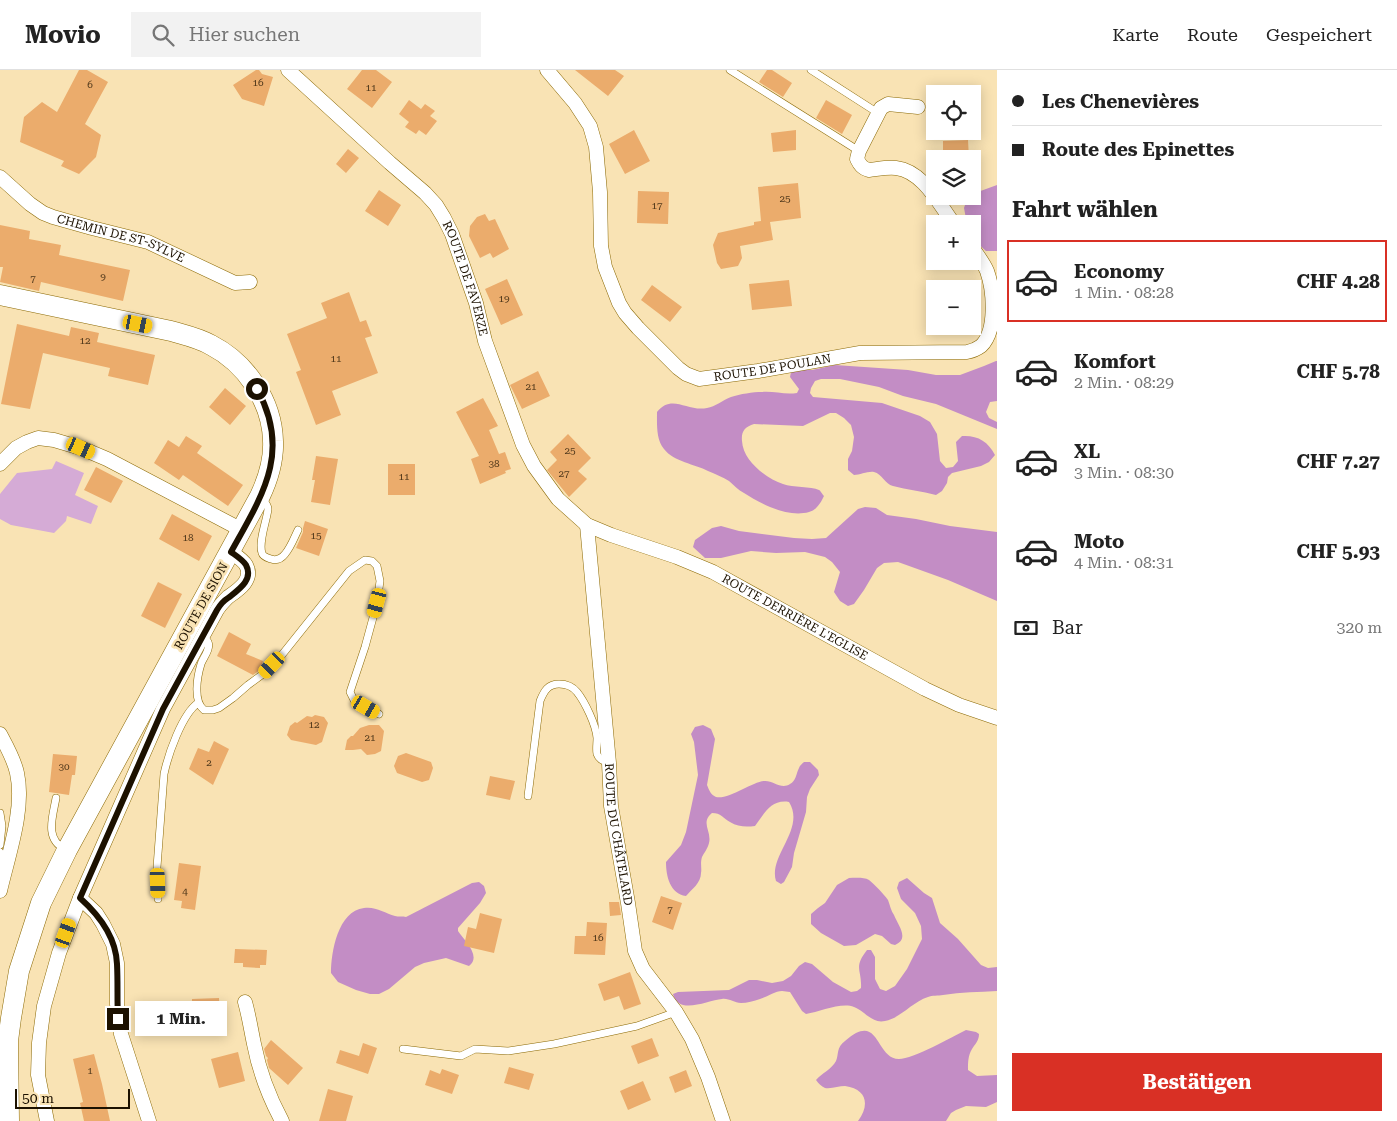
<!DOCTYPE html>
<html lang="de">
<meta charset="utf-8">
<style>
:root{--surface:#fff;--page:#f2f2f2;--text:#222;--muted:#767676;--line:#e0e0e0;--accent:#d93025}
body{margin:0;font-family:"Roboto Serif",serif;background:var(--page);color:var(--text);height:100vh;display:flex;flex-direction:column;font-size:19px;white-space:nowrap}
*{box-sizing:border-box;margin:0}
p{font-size:16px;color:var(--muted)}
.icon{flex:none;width:28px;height:28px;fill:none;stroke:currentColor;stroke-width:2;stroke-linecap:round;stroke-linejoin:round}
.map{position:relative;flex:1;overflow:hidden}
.panel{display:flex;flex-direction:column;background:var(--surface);width:400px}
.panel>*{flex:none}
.top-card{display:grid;align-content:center;height:110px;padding:0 15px;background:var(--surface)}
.tools{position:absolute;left:926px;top:15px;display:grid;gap:10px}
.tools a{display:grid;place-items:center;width:55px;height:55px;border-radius:0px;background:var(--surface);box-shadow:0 2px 12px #0003;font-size:25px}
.scale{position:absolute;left:15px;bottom:12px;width:115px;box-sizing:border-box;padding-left:5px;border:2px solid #1c1100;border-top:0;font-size:14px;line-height:18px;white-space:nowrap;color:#1c1100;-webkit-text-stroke:4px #f9e3b4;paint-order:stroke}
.end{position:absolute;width:22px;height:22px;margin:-11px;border:6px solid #1c1100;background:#fff;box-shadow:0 0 0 2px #fff}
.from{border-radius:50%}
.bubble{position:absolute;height:35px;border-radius:0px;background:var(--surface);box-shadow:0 2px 12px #0003;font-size:16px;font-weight:700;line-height:35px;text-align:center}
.car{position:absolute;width:15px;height:30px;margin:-15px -8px;border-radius:6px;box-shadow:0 0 4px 1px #0007;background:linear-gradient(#f5c518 24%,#345 0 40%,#f5c518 0 76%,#345 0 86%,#f5c518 0)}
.top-card b{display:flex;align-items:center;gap:18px;height:48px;font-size:19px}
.top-card b+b{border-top:1px solid var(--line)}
.top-card i{width:12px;height:12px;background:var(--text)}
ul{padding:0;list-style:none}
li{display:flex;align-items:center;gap:15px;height:82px;margin:0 10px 8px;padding:0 5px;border:2px solid transparent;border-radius:0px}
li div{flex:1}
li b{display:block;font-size:19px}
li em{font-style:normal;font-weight:700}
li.selected{border-color:var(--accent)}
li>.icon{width:45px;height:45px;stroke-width:1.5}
h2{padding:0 15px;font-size:22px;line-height:60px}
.pay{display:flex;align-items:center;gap:12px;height:55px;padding:0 15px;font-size:19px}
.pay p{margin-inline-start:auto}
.cta{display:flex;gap:10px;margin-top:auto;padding:10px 15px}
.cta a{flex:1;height:58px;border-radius:0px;background:var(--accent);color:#fff;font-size:20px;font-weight:700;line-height:58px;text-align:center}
header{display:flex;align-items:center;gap:30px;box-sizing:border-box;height:70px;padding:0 25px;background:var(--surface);border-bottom:1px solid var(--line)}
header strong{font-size:24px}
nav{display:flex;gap:28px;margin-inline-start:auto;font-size:18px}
.search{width:350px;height:45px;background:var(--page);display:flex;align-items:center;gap:12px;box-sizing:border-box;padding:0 18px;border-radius:0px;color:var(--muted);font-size:19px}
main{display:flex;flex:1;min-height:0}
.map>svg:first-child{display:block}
.green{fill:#d5abd6}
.forest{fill:#c38dc5}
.building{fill:#ebac6c}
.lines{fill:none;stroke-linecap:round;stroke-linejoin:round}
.lane-casing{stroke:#8b6904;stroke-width:8}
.street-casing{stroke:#8b6904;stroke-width:15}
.secondary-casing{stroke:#8b6904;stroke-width:21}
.lane{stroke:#fff;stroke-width:7}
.street{stroke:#fff;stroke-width:14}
.secondary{stroke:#fff;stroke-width:20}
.route{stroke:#1c1100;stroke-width:6}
.labels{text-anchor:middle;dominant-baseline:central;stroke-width:5;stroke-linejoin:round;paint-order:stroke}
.number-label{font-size:10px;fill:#50381b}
.street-label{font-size:12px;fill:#1c1100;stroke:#f9e3b4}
</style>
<header>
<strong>Movio</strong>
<div class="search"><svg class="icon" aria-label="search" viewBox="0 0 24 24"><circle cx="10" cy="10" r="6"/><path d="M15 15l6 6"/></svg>Hier suchen</div>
<nav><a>Karte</a><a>Route</a><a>Gespeichert</a></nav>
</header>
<main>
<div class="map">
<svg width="997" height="1051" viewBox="0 0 997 1051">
<rect width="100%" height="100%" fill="#f9e3b4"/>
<!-- green -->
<path class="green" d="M56,391L84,403L75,425L98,436L91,454L67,446L66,451L54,463L11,455L0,449V424L17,403L52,399Z"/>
<!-- forest -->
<path class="forest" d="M997,115V181H986C976,172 972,168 972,154H967L964,138L967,129L972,126L975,123Z
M996,291H997V331L990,332L986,342L989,348L997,352V359L936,334L903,326L879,317L840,309H821L815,311L811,318L810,323L813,327L882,333L920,346L930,352L937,364L940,391L946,398L953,397L958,391L956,372L962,366C977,365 988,371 995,385L989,392L981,396L952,403L948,407L947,413L942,421L936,425C922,421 907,420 893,416C885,414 882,404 874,402C868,401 860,405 854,405L848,400V389L852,381L854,367L851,355L844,348L836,343H830L803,356L754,354C745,357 741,361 742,371C743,391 766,408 783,414C793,418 811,416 819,420C820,420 823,425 824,426C821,432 817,440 809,442C788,448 761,434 744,423C738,420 734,415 729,411C723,407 715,404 708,401C695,394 674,392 664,379C656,370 657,354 657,342C672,323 687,342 707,338C715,337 723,330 731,327C740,324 753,322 762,322C774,321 785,325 797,323L799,319L790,307L791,302L796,300H812L835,295L908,300L936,305H960L984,296Z
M865,437L876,438L887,445L916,449L950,456L997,462V531L948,510L898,492L884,493L877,498L864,520L854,534L848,536L840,531L834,522L840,502L832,492L825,487L805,482L776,483L751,481L721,488H705L693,477L695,470L712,458L721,456L739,461L794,468L812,469L826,468L858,439Z
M703,655L711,659L715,669L707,715C709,720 711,725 716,727C728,730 752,712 764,711C773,710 781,720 790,714C796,711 796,704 799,698C800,695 802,694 804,692H810L818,700L819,705L810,719L807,727L806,742L794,783L792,797L784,812L781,814L776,811C768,786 806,759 789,732C771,729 764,744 755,756C746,757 738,757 730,752C723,748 721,743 712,743C700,753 712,761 709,773C708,778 704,783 702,787C700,794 702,798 701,803C701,813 692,819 686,826C670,824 666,806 666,792L681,775L686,762L698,705L694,672L691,664L695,657Z
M849,808C855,808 864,807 869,810C875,815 883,823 888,830C890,835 891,841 894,845C898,855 910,869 895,875L891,874L882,866L875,864L856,875L844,876L821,863L811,854V844L818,838L825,833L837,815Z
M907,808L924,823L932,828L940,853L958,869L981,895L988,898L997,897V921C979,922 961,922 943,925C938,926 932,925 928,927C912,932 901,948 885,951C872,954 865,941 854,937C841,932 820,942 806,944L802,941L790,922C787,922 785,921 782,921C775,921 767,927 760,929C754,931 747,933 741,933C734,933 729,928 722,929C708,930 678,946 673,924L678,922L729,920L749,910H757L772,913L783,911L791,906L799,896L805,892L812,894L833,912L851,922L857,921L861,918C862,899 853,898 867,880H871L875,887V909L880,919L886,921L895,916L907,899L922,869L921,856L915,843L901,829L897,818L899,812Z
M479,812L484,816L486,823L480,833L458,858V861C464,870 482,886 469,896L446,888L424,893L415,897L389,919L379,924H370L356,920L338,912L331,903C331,882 338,841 364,838C375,836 385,843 395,846C398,847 403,846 406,847L472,813Z
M966,960L976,962L979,964C979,971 975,974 972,979C968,986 968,992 968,1000L977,1006L997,1005V1032L986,1037L966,1036L956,1040L951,1043L946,1051H858C870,1035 867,1019 845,1016C839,1016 832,1019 825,1018C821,1016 819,1014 816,1010C822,1003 832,999 836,991C839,984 836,978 845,971C880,940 875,989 899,989C913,989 952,967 966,960Z"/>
<!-- building -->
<path class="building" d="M79,0H87L108,12L85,54L101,65L96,87L79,104L61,96L64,91L20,72L24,47L42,32L57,42Z
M256,0H259L262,4L273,7L264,36L242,29L233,15Z
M362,0H376L392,12L372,38L347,19Z
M575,0H615L624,6L608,26Z
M767,0H772L792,13L783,27L759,12Z
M409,30L421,39L425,34L435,41L430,46L437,51L426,65L419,60L416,64L405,57L409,52L399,44Z
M826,30L852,45L842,64L816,48Z
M634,60L650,91L625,104L609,74Z
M796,60V80L773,82L771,63Z
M968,70L969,89H943V71Z
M348,79L359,88L346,103L336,94Z
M798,113L801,148L770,152L773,170L740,176L742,188L738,196L721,199L717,193L713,175L718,163L754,155V152L761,151L758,117Z
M379,120L401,135L388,156L365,141Z
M638,121L669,122L668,154L637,153Z
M485,144L489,151L495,149L509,179L493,188L490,183L480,188L469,166L470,156L477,147Z
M0,155L30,161L29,169L61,175L59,185L130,200L123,231L41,212L39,221L0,212L3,197H0Z
M507,209L523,245L501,255L485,219Z
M789,210L792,236L752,240L749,214Z
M652,215L682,237L670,252L641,230Z
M349,222L360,252L366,250L372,266L365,268L378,303L332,321L341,345L316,355L296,302L301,300L287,264L327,248L321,233Z
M17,254L69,266L71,257L99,263L97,272L155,285L148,315L108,306L110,298L43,283L30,339L1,334Z
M538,301L550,326L522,339L510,315Z
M225,318L246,336L230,355L209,337Z
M483,328L498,356L489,360L499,384L505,382L511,399L505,401L506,403L480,414L471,389L479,386L456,342Z
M568,364L591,388L578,401L587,409L569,427L547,400L557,390L550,382Z
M186,366L202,376L197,383L243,415L228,436L183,405L179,410L154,393L168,370L179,377Z
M316,386L338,389L330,435L311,432L315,410H312Z
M388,394H415V425H388Z
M96,397L123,411L111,433L84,420Z
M172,444L212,466L199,491L159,469Z
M305,451L328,459L319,486L296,478L303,462V458Z
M158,512L182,524L165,558L141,546Z
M229,562L251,574L246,584L263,591L260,600L253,605L217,586Z
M315,645L324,647L328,653L322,672L316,675L291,670L287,665L290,656L295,652L297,653L307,646L312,647Z
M369,655H379L384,661L381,681L375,684L367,685L361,679L353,680H345L347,670L351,666H353L360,658Z
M214,671L229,679L213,715L189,699L198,678L209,682Z
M406,683L431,692L433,698L429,710L422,712L397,703L394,696L398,686Z
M53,684L77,686L75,705H72L69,725L49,722Z
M490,706L515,711L510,730L486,725Z
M179,793L201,796L195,840L181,838L182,831L174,830Z
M661,826L682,833L673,860L652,852Z
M609,832H619L621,845L610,846Z
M480,843L502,849L494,883L464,876L468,857L476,859Z
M587,852L607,853L605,885L574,884L575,866H586Z
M235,879L267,880L266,895H260V898L243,897V893H234Z
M630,902L641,934L624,940L619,926L604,931L598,914Z
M219,928L220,951L192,952V929Z
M652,968L659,986L638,994L631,976Z
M271,970L303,998L288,1015L269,998L267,990L268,988L266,986L264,979Z
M363,973L377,978L368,1004L336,993L340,980L359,986Z
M238,982L245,1011L219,1018L211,989Z
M94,984L102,1014L110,1051H84L80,1033L83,1032L73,989Z
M509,997L534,1004L529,1020L504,1013Z
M442,999L459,1005L452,1024L425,1015L430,1000L440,1004Z
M686,1000L692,1016L675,1023L669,1007Z
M643,1011L651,1030L628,1040L620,1021Z
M328,1019L353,1026L346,1051H319Z"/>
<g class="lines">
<defs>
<path id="lane" d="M730,0L859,81
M811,0L878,43
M262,429C265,432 268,435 268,439C267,450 258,472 262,483C263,487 268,488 271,489C277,491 281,489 285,484C291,477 294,468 298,460
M203,566C204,567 207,570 208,572C211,579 203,588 201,594C197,607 193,631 204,640H213L219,638L233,628L248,615L263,604L281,586L349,501L365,490L372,491L377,496L380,511L377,533L365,577L350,622L354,630L379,644
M528,726L540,631C544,621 548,614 559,614C566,614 573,617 577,622C585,632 596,655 597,668C597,674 596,679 597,684C599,690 604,691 609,693
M56,728C53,746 44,769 65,779
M0,743L2,756L0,775
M0,782L2,789L7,791
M158,829L157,797L164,704C168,685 182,644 198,633
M403,979L461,986L475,979L508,981L554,974L637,956L676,942"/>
<g id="street">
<path id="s1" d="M288,0L390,93L425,123L436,135L444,148L452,164L476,233L485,271L523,375L534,396L558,429L587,455L611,465L677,487L713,502L925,619L959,635L997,648"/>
<path id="s2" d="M547,0L575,33L590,56L596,77L600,122L601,176L605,197L619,233L625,243L638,258L678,298L686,304L699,309L758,301L860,283L967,282C972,281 977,279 981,276C997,261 994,221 987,201C983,192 977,185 972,177"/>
<path d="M918,37L888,34L881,38L859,81L857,89C860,95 862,98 869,100C878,99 887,97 896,98C923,101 939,134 954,154"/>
<path id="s3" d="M0,107L30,134L43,143L53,147L92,158L148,172L235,213L250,212"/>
<path d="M0,394L16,378L27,372L38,368L54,370L81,378L107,389L242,460"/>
<path id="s4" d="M587,455L609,693L611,736L628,833L635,881L643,899L676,942L692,969L708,1007L723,1051"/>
<path d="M0,664C7,677 14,689 17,703C25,739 8,786 0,821"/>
<path d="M80,828L96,843L103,854L113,874L117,893V934L121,964L149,1051"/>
<path d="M245,932C249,946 251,960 254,974C259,1000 269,1027 282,1051"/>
<path d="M47,1051L38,1005L39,973L44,936L59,883L80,828L163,639L217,540C220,535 224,531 228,527C238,520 254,510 246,495C243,490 235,485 231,482"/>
</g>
<path id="secondary" d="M0,225L171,261C185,265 199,268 211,275C246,293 272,331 273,371C274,391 268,409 260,426L67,780L41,833L19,901L11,948L8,971L9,1051"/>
</defs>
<!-- lane casing -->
<use href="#lane" class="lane-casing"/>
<!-- street casing -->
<use href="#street" class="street-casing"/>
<!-- secondary casing -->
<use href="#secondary" class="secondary-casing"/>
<!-- lane -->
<use href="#lane" class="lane"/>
<!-- street -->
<use href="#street" class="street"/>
<!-- secondary -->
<use href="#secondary" class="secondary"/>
</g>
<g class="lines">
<!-- route -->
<path class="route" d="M118,949C117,931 118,913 117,894C116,868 99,845 80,828L163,639L217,540C220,535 223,531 228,528C238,520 254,510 246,495C243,490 235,485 231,482C262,426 292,382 257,319"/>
</g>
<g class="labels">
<!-- number labels -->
<g class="number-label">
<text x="258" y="12">16</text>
<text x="90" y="14">6</text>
<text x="371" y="17">11</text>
<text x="785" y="128">25</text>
<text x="657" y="135">17</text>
<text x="103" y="206">9</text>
<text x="33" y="208">7</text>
<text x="504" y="228">19</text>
<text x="85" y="270">12</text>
<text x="336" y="288">11</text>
<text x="531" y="316">21</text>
<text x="570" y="380">25</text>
<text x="494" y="393">38</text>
<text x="564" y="403">27</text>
<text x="404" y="406">11</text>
<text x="316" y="465">15</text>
<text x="188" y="467">18</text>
<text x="314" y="654">12</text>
<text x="370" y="667">21</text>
<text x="209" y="692">2</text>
<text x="64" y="696">30</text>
<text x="185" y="821">4</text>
<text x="670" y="839">7</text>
<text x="598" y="867">16</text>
<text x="90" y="1000">1</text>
</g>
<!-- street labels -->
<g class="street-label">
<text stroke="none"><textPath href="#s3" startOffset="138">CHEMIN DE ST-SYLVE</textPath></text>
<text stroke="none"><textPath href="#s1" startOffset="280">ROUTE DE FAVERZE</textPath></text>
<text stroke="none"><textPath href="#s2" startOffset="438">ROUTE DE POULAN</textPath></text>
<text transform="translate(201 536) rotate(-61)">ROUTE DE SION</text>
<text stroke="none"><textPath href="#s1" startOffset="788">ROUTE DERRIÈRE L'EGLISE</textPath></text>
<text stroke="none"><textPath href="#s4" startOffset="311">ROUTE DU CHÂTELARD</textPath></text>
</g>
</g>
</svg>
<div class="tools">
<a><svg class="icon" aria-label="locate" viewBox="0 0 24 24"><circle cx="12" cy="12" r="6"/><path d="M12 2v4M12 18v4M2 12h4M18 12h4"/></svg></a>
<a><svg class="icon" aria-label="layers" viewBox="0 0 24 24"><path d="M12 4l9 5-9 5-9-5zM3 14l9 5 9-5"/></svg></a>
<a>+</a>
<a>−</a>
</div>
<div class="scale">50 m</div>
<i class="end from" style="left:257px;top:319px"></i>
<i class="end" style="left:118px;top:949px"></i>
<div class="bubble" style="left:135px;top:931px;width:92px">1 Min.</div>
<i class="car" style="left:138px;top:254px;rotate:102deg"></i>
<i class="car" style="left:81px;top:378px;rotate:114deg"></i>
<i class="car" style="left:377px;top:533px;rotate:195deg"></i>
<i class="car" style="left:272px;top:595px;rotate:223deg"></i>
<i class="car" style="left:366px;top:637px;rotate:120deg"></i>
<i class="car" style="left:158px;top:813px;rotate:178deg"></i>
<i class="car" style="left:66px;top:863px;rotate:20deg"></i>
</div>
<section class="panel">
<div class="top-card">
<b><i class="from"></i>Les Chenevières</b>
<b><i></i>Route des Epinettes</b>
</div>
<h2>Fahrt wählen</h2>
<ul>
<li class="selected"><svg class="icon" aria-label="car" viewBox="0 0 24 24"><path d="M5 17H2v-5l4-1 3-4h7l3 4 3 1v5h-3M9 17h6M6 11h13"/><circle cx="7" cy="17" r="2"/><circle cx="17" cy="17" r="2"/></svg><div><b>Economy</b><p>1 Min. · 08:28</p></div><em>CHF 4.28</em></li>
<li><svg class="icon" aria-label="car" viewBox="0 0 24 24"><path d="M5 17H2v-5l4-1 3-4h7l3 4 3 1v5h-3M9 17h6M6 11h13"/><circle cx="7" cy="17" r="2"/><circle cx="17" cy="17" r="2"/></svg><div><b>Komfort</b><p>2 Min. · 08:29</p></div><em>CHF 5.78</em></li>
<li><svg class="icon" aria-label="car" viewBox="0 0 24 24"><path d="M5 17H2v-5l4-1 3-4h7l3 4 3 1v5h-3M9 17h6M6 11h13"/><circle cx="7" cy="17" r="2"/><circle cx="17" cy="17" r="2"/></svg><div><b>XL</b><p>3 Min. · 08:30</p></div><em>CHF 7.27</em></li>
<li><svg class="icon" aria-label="car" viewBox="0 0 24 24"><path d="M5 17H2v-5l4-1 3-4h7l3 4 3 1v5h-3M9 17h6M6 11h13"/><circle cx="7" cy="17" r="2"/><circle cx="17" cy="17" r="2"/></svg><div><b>Moto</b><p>4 Min. · 08:31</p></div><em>CHF 5.93</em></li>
</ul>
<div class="pay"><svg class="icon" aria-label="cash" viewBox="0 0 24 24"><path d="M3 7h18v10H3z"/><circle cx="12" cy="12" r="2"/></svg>Bar<p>320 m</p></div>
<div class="cta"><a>Bestätigen</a></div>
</section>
</main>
